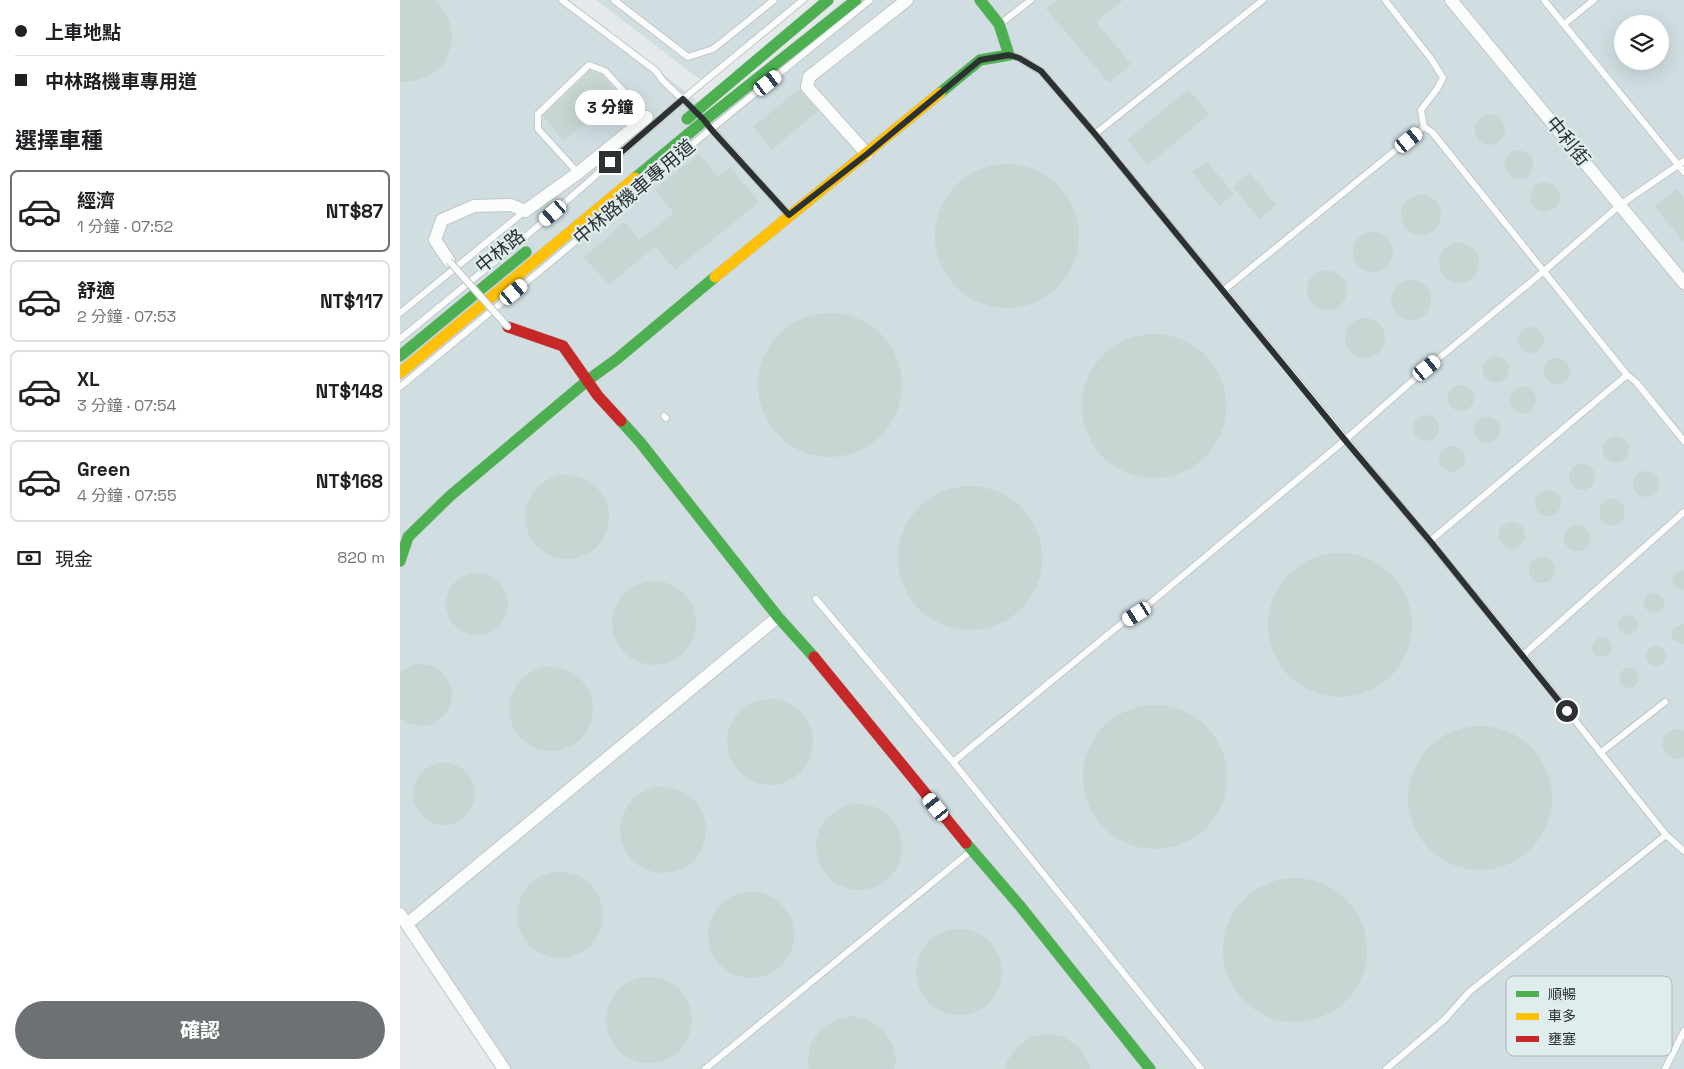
<!DOCTYPE html>
<html lang="zh-TW">
<meta charset="utf-8">
<style>
:root{--surface:#fff;--page:#f6f6f6;--text:#202124;--muted:#757577;--line:#e0e0e0;--accent:#6c7273}
body{margin:0;font-family:"Space Grotesk","Noto Sans TC",sans-serif;background:var(--page);color:var(--text);height:100vh;display:flex;flex-direction:column;font-size:19px;white-space:nowrap}
*{box-sizing:border-box;margin:0}
p{font-size:16px;color:var(--muted)}
.icon{flex:none;width:28px;height:28px;fill:none;stroke:currentColor;stroke-width:2;stroke-linecap:round;stroke-linejoin:round}
.map{position:relative;flex:1;overflow:hidden}
.sheet{display:flex;flex-direction:column;background:var(--surface);width:400px}
.sheet>*{flex:none}
.top-card{display:grid;align-content:center;height:110px;padding:0 15px;background:var(--surface)}
.tools{position:absolute;left:1214px;top:15px;display:grid;gap:10px}
.tools a{display:grid;place-items:center;width:55px;height:55px;border-radius:50%;background:var(--surface);box-shadow:0 5px 20px #0002;font-size:25px}
.end{position:absolute;width:22px;height:22px;margin:-11px;border:6px solid #2c3132;background:#fff;box-shadow:0 0 0 2px #fff}
.from{border-radius:50%}
.bubble{position:absolute;height:35px;border-radius:18px;background:var(--surface);box-shadow:0 5px 20px #0002;font-size:16px;font-weight:800;line-height:35px;text-align:center}
.car{position:absolute;width:15px;height:30px;margin:-15px -8px;border-radius:6px;box-shadow:0 0 4px 1px #0007;background:linear-gradient(#fff 24%,#345 0 40%,#fff 0 76%,#345 0 86%,#fff 0)}
.top-card b{display:flex;align-items:center;gap:18px;height:48px;font-size:19px}
.top-card b+b{border-top:1px solid var(--line)}
.top-card i{width:12px;height:12px;background:var(--text)}
ul{padding:0;list-style:none}
li{display:flex;align-items:center;gap:15px;height:82px;margin:0 10px 8px;padding:0 5px;border:2px solid var(--line);border-radius:8px}
li div{flex:1}
li b{display:block;font-size:19px}
li em{font-style:normal;font-weight:800}
li.on{border-color:var(--accent)}
li>.icon{width:45px;height:45px;stroke-width:1.5}
h2{padding:0 15px;font-size:22px;line-height:60px}
.pay{display:flex;align-items:center;gap:12px;height:55px;padding:0 15px;font-size:19px}
.pay p{margin-inline-start:auto}
.action{display:flex;gap:10px;margin-top:auto;padding:10px 15px}
.action a{flex:1;height:58px;border-radius:30px;background:var(--accent);color:#fff;font-size:20px;font-weight:800;line-height:58px;text-align:center}
main{display:flex;flex:1;min-height:0}
.map>svg:first-child{display:block}
.built{fill:#d0dee1;fill-rule:evenodd}
.building{fill:#c7d5d3}
.lines{fill:none;stroke-linecap:round;stroke-linejoin:round}
.lane-casing{stroke:#c1c6c7;stroke-width:8}
.street-casing{stroke:#c1c6c7;stroke-width:14}
.fast-casing{stroke:#c1c6c7;stroke-width:12}
.slow-casing{stroke:#c1c6c7;stroke-width:12}
.jam-casing{stroke:#c1c6c7;stroke-width:12}
.lane{stroke:#fbfcfc;stroke-width:6}
.street{stroke:#fbfcfc;stroke-width:12}
.fast{stroke:#4caf50;stroke-width:11}
.slow{stroke:#ffc107;stroke-width:11}
.jam{stroke:#c62828;stroke-width:11}
.lane-bridge-casing{stroke:#c1c6c7;stroke-width:8;stroke-linecap:butt}
.lane-bridge{stroke:#fbfcfc;stroke-width:6}
.route{stroke:#2c3132;stroke-width:6}
.labels{text-anchor:middle;dominant-baseline:central;stroke-width:4.5;stroke-linejoin:round;paint-order:stroke}
.street-label{font-size:19px;fill:#2c3132;stroke:#e0edef}
.key{fill:#e0edef;stroke:#aab5b6;stroke-width:1}
.key-label{font-size:14px;fill:#2c3132}
</style>
<main>
<section class="sheet">
<div class="top-card">
<b><i class="from"></i>上車地點</b>
<b><i></i>中林路機車專用道</b>
</div>
<h2>選擇車種</h2>
<ul>
<li class="on"><svg class="icon" aria-label="car" viewBox="0 0 24 24"><path d="M5 17H2v-5l4-1 3-4h7l3 4 3 1v5h-3M9 17h6M6 11h13"/><circle cx="7" cy="17" r="2"/><circle cx="17" cy="17" r="2"/></svg><div><b>經濟</b><p>1 分鐘 · 07:52</p></div><em>NT$87</em></li>
<li><svg class="icon" aria-label="car" viewBox="0 0 24 24"><path d="M5 17H2v-5l4-1 3-4h7l3 4 3 1v5h-3M9 17h6M6 11h13"/><circle cx="7" cy="17" r="2"/><circle cx="17" cy="17" r="2"/></svg><div><b>舒適</b><p>2 分鐘 · 07:53</p></div><em>NT$117</em></li>
<li><svg class="icon" aria-label="car" viewBox="0 0 24 24"><path d="M5 17H2v-5l4-1 3-4h7l3 4 3 1v5h-3M9 17h6M6 11h13"/><circle cx="7" cy="17" r="2"/><circle cx="17" cy="17" r="2"/></svg><div><b>XL</b><p>3 分鐘 · 07:54</p></div><em>NT$148</em></li>
<li><svg class="icon" aria-label="car" viewBox="0 0 24 24"><path d="M5 17H2v-5l4-1 3-4h7l3 4 3 1v5h-3M9 17h6M6 11h13"/><circle cx="7" cy="17" r="2"/><circle cx="17" cy="17" r="2"/></svg><div><b>Green</b><p>4 分鐘 · 07:55</p></div><em>NT$168</em></li>
</ul>
<div class="pay"><svg class="icon" aria-label="cash" viewBox="0 0 24 24"><path d="M3 7h18v10H3z"/><circle cx="12" cy="12" r="2"/></svg>現金<p>820 m</p></div>
<div class="action"><a>確認</a></div>
</section>
<div class="map">
<svg width="1284" height="1069" viewBox="0 0 1284 1069">
<rect width="100%" height="100%" fill="#e4eaec"/>
<!-- built -->
<path class="built" d="M0,0H169L310,111L445,0H1284V1069H97L0,924ZM1222,24H1260V61H1222Z
M196,0H403L302,81Z"/>
<!-- building -->
<path class="building" d="M0,0H35L45,12L51,26L52,42L45,62L34,73L14,81L0,82Z
M657,0H723L696,22L731,64L709,83L646,9Z
M190,71L202,75L220,96L163,141L143,116Z
M399,89L418,111L372,150L353,127Z
M788,89L809,114L748,165L727,140Z
M1075 130a15 15 0 1 1 30 0a15 15 0 1 1-30 0Z
M1114,150L1124,151L1132,157L1133,167L1129,177L1118,179L1113,178L1106,171L1104,161L1109,153Z
M299,154L318,177L330,167L359,202L275,270L255,246L209,285L184,257L224,222L240,240L274,213L255,189Z
M806,161L834,194L819,206L792,172Z
M535 236a72 72 0 1 1 144 0a72 72 0 1 1-144 0Z
M850,173L876,205L859,219L833,187Z
M1144,182L1154,185L1160,194L1159,204L1155,208L1146,212L1136,209L1130,200L1134,185Z
M1276,189L1284,198V242L1255,207Z
M1001 215a20 20 0 1 1 40 0a20 20 0 1 1-40 0Z
M953 252a20 20 0 1 1 40 0a20 20 0 1 1-40 0Z
M1039 263a20 20 0 1 1 40 0a20 20 0 1 1-40 0Z
M907 290a20 20 0 1 1 40 0a20 20 0 1 1-40 0Z
M991 300a20 20 0 1 1 40 0a20 20 0 1 1-40 0Z
M358 385a72 72 0 1 1 144 0a72 72 0 1 1-144 0Z
M945 338a20 20 0 1 1 40 0a20 20 0 1 1-40 0Z
M1118 340a13 13 0 1 1 26 0a13 13 0 1 1-26 0Z
M682 406a72 72 0 1 1 144 0a72 72 0 1 1-144 0Z
M1083 369a13 13 0 1 1 26 0a13 13 0 1 1-26 0Z
M1144 371a13 13 0 1 1 26 0a13 13 0 1 1-26 0Z
M1048 398a13 13 0 1 1 26 0a13 13 0 1 1-26 0Z
M1110 400a13 13 0 1 1 26 0a13 13 0 1 1-26 0Z
M1013 428a13 13 0 1 1 26 0a13 13 0 1 1-26 0Z
M1074 430a13 13 0 1 1 26 0a13 13 0 1 1-26 0Z
M1203 449a13 13 0 1 1 26 0a13 13 0 1 1-26 0Z
M1039 459a13 13 0 1 1 26 0a13 13 0 1 1-26 0Z
M1169 477a13 13 0 1 1 26 0a13 13 0 1 1-26 0Z
M1233 484a13 13 0 1 1 26 0a13 13 0 1 1-26 0Z
M125 517a42 42 0 1 1 84 0a42 42 0 1 1-84 0Z
M498 558a72 72 0 1 1 144 0a72 72 0 1 1-144 0Z
M1135 503a13 13 0 1 1 26 0a13 13 0 1 1-26 0Z
M1199 512a13 13 0 1 1 26 0a13 13 0 1 1-26 0Z
M1099 535a13 13 0 1 1 26 0a13 13 0 1 1-26 0Z
M1164 538a13 13 0 1 1 26 0a13 13 0 1 1-26 0Z
M868 625a72 72 0 1 1 144 0a72 72 0 1 1-144 0Z
M1129 570a13 13 0 1 1 26 0a13 13 0 1 1-26 0Z
M1284,570V590L1274,587L1272,580L1274,573Z
M46 604a31 31 0 1 1 62 0a31 31 0 1 1-62 0Z
M212 623a42 42 0 1 1 84 0a42 42 0 1 1-84 0Z
M1244 603a10 10 0 1 1 20 0a10 10 0 1 1-20 0Z
M1218 625a10 10 0 1 1 20 0a10 10 0 1 1-20 0Z
M1284,624V644L1273,640L1271,634L1274,627Z
M1192 647a10 10 0 1 1 20 0a10 10 0 1 1-20 0Z
M1246 656a10 10 0 1 1 20 0a10 10 0 1 1-20 0Z
M15,664L31,665L40,670L47,678L52,692L51,703L47,712L35,723L25,726L10,724L0,718V672Z
M109 709a42 42 0 1 1 84 0a42 42 0 1 1-84 0Z
M1219 678a10 10 0 1 1 20 0a10 10 0 1 1-20 0Z
M327 742a43 43 0 1 1 86 0a43 43 0 1 1-86 0Z
M683 777a72 72 0 1 1 144 0a72 72 0 1 1-144 0Z
M1008 798a72 72 0 1 1 144 0a72 72 0 1 1-144 0Z
M1274,729L1284,731V757L1281,758L1275,759L1266,754L1262,745L1265,735Z
M13 794a31 31 0 1 1 62 0a31 31 0 1 1-62 0Z
M220 830a43 43 0 1 1 86 0a43 43 0 1 1-86 0Z
M416 847a43 43 0 1 1 86 0a43 43 0 1 1-86 0Z
M117 915a43 43 0 1 1 86 0a43 43 0 1 1-86 0Z
M823 950a72 72 0 1 1 144 0a72 72 0 1 1-144 0Z
M308 935a43 43 0 1 1 86 0a43 43 0 1 1-86 0Z
M516 972a43 43 0 1 1 86 0a43 43 0 1 1-86 0Z
M206 1020a43 43 0 1 1 86 0a43 43 0 1 1-86 0Z
M452,1016L469,1020L483,1029L492,1043L496,1060L494,1069H409L408,1060L411,1043L421,1029L435,1020Z
M648,1034L664,1037L679,1047L688,1061L690,1069H605L607,1061L617,1047L631,1037Z"/>
<g class="lines">
<defs>
<path id="lane" d="M162,0L256,71L263,81L295,111
M214,0L288,57L313,49L374,0
M985,0L1032,60L1043,78L1037,89L1021,110L1024,127L1032,132L1227,375L1236,382L1284,441
M1144,0L1284,172
M600,24L631,0
M1164,24L1194,0
M610,55L619,58L641,71L695,134L1123,655L1266,835L1284,851
M309,126L389,215
M695,134L863,0
M178,173L138,129V114L189,65L205,71L247,117
M824,290L1024,127
M0,313L125,211
M0,339L138,226L283,99L403,0
M0,387L311,129L470,0
M264,416L266,418
M1030,541L1227,375
M416,599L553,762L801,1069
M1123,655L1284,512
M1200,753L1265,702
M553,762L722,623L737,614L945,440L1027,368L1144,271L1220,205L1284,161
M305,1069L571,851
M986,1069L1045,1019L1069,992L1266,835
M1265,1069L1284,1031"/>
<path id="street" d="M1051,0L1284,283
M467,154L407,87L409,77L507,0
M49,261L35,240L42,220L74,206L111,205L125,211L178,173L247,117
M0,914L104,1069
M7,924L378,617"/>
<path id="fast" d="M540,93L580,60L609,55L599,24L580,0
M287,119L428,0
M235,178L305,120L456,0
M0,356L126,252
M221,421L240,442L378,617L414,657
M0,561L8,537L50,496L188,380L217,359L315,277
M566,843L620,906L750,1069"/>
<path id="slow" d="M315,277L540,93
M0,373L235,178"/>
<path id="jam" d="M108,327L163,346L198,396L221,421
M414,657L566,843"/>
</defs>
<!-- lane casing -->
<use href="#lane" class="lane-casing"/>
<!-- street casing -->
<use href="#street" class="street-casing"/>
<!-- fast casing -->
<use href="#fast" class="fast-casing"/>
<!-- slow casing -->
<use href="#slow" class="slow-casing"/>
<!-- jam casing -->
<use href="#jam" class="jam-casing"/>
<!-- lane -->
<use href="#lane" class="lane"/>
<!-- street -->
<use href="#street" class="street"/>
<!-- fast -->
<use href="#fast" class="fast"/>
<!-- slow -->
<use href="#slow" class="slow"/>
<!-- jam -->
<use href="#jam" class="jam"/>
<defs>
<path id="lane-bridge" d="M49,261L108,327"/>
</defs>
<!-- lane-bridge casing -->
<use href="#lane-bridge" class="lane-bridge-casing"/>
<!-- lane-bridge -->
<use href="#lane-bridge" class="lane-bridge"/>
</g>
<g class="lines">
<!-- route -->
<path class="route" d="M210,162L283,99L304,120L311,129L389,215L467,154L580,60L609,55L619,58L641,71L695,134L945,440L1030,541L1167,711"/>
</g>
<g class="labels">
<!-- street labels -->
<g class="street-label">
<text transform="translate(1168 141) rotate(51)">中利街</text>
<text transform="translate(234 192) rotate(-40)">中林路機車專用道</text>
<text transform="translate(100 251) rotate(-39)">中林路</text>
</g>
</g>
<!-- legend -->
<rect x="1106" y="976" width="166" height="80" rx="8" class="key"/>
<rect x="1116" y="991" width="23" height="6" fill="#4caf50"/>
<rect x="1116" y="1013" width="23" height="7" fill="#ffc107"/>
<rect x="1116" y="1036" width="23" height="6" fill="#c62828"/>
<g class="key-label">
<text x="1148" y="999">順暢</text>
<text x="1148" y="1021">車多</text>
<text x="1148" y="1044">壅塞</text>
</g>
</svg>
<div class="tools">
<a><svg class="icon" aria-label="layers" viewBox="0 0 24 24"><path d="M12 4l9 5-9 5-9-5zM3 14l9 5 9-5"/></svg></a>
</div>
<i class="end from" style="left:1167px;top:711px"></i>
<i class="end" style="left:210px;top:162px"></i>
<div class="bubble" style="left:175px;top:90px;width:70px">3 分鐘</div>
<i class="car" style="left:368px;top:83px;rotate:52deg"></i>
<i class="car" style="left:1009px;top:140px;rotate:51deg"></i>
<i class="car" style="left:153px;top:213px;rotate:229deg"></i>
<i class="car" style="left:114px;top:292px;rotate:50deg"></i>
<i class="car" style="left:1027px;top:368px;rotate:51deg"></i>
<i class="car" style="left:737px;top:614px;rotate:238deg"></i>
<i class="car" style="left:536px;top:807px;rotate:321deg"></i>
</div>
</main>
